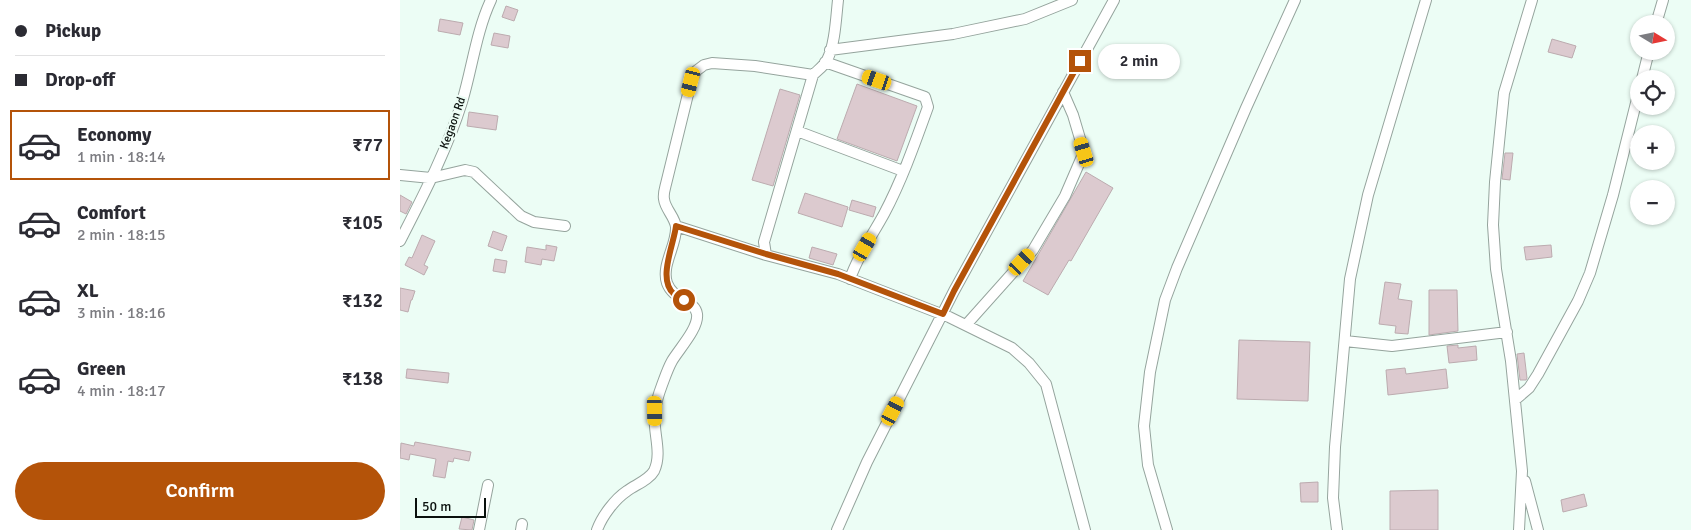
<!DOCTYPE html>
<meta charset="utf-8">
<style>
:root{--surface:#fff;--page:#f7f7f7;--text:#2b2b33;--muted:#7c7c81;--line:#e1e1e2;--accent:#b45309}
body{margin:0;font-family:Signika,sans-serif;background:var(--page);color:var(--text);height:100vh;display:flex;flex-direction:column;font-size:19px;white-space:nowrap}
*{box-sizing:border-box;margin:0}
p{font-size:16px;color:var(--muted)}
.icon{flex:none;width:28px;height:28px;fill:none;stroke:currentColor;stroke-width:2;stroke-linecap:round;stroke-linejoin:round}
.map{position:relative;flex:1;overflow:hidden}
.drawer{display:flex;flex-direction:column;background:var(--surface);width:400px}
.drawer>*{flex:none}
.hud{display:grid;align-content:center;height:110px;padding:0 15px;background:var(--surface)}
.needle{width:32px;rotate:100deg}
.controls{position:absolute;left:1230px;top:15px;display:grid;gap:10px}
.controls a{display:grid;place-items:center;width:45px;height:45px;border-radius:50%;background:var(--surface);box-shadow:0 1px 4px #0004;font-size:25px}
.scale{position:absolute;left:15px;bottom:12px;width:71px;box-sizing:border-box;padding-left:5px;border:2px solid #0a100d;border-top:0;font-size:14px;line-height:18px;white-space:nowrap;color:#0a100d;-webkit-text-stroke:4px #ecfdf5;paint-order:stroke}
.end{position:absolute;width:22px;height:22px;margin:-11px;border:6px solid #b45309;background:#fff;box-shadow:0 0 0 2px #fff}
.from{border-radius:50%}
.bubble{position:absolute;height:35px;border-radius:18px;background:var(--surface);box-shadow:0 1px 4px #0004;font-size:16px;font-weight:600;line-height:35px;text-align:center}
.car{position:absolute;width:15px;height:30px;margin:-15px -8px;border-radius:6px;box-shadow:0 0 4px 1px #0007;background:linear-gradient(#f5c518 24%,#345 0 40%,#f5c518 0 76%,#345 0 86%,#f5c518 0)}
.hud b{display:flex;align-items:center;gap:18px;height:48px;font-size:19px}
.hud b+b{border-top:1px solid var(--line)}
.hud i{width:12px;height:12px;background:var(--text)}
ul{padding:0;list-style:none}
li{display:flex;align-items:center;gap:15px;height:70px;margin:0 10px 8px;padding:0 5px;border:2px solid transparent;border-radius:0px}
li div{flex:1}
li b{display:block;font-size:19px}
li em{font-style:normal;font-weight:600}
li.on{border-color:var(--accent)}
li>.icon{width:45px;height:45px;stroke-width:1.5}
.cta{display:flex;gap:10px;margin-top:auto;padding:10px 15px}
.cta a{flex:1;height:58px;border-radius:30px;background:var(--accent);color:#fff;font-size:20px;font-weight:600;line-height:58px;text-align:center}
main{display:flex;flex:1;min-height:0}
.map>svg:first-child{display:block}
.building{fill:#dccacf;stroke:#bcabaf}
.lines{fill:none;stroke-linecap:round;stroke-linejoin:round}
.minor-casing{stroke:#95a49d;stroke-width:12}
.minor{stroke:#fff;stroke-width:10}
.route{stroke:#b45309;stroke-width:6}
.labels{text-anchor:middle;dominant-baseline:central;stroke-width:4.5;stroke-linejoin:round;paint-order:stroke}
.street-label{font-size:12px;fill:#0a100d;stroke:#ecfdf5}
</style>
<main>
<section class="drawer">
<div class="hud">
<b><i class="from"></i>Pickup</b>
<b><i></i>Drop-off</b>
</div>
<ul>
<li class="on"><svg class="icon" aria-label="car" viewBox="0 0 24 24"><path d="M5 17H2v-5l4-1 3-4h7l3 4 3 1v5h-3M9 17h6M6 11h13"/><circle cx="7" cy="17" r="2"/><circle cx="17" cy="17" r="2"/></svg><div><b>Economy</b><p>1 min · 18:14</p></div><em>₹77</em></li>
<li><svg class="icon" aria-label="car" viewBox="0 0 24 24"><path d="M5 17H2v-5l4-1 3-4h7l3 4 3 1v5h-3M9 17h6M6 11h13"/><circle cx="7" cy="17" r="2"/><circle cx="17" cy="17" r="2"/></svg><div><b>Comfort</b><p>2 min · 18:15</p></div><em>₹105</em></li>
<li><svg class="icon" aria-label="car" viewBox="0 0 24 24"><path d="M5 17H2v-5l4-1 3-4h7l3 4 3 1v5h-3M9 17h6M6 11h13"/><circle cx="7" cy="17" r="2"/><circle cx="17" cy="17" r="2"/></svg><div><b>XL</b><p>3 min · 18:16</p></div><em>₹132</em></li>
<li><svg class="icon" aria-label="car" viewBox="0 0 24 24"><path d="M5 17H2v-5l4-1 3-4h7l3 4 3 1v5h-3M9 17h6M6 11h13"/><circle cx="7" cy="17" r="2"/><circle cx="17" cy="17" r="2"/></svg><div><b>Green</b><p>4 min · 18:17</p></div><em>₹138</em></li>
</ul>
<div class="cta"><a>Confirm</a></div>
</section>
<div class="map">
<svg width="1291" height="530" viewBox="0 0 1291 530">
<rect width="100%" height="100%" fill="#ecfdf5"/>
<!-- building -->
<path class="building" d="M106,6L118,10L114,21L102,17Z
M40,19L63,23L60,35L38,31Z
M94,33L110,36L108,48L91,45Z
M1152,39L1176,46L1172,58L1148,52Z
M457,84L517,106L497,161L437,139Z
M380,89L400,95L373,186L352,180Z
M69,112L98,116L96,130L67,126Z
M1105,153H1113L1110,180L1102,179Z
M686,172L713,188L671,261L669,260L648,295L623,281Z
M405,193L448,207L442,227L398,213Z
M0,195L12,202L6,214L0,211Z
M452,200L476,207L473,217L449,210Z
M93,231L107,236L102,251L88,246Z
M22,235L35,241L24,265L28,267L24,275L5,265L9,257L12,258Z
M146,245L157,247L154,261L142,259L141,265L125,262L127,247L146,250Z
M1151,245L1152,257L1126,260L1124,247Z
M412,247L437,254L433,265L409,258Z
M95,259L107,261L105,273L93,271Z
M985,282L1001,284L998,299L1012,301L1008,334L995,333L996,326L979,324Z
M0,288L15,291L12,300H11L8,312L0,310Z
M1029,290H1057L1058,331L1029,335Z
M839,340L910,342L908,401L837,399Z
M1058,345V348L1076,346L1077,360L1049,363L1047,346Z
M1124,353L1127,378L1126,380H1120L1117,354Z
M1005,368L1006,374L1046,369L1048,388L988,395L986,370Z
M7,369L49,373L48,383L6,378Z
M15,442L71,452L69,461L54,458L53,462L48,461L45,478L33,476L36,459L10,454L9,460L0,458L1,443L14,446Z
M918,482V502H901L900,483Z
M1038,490V530H990V491Z
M1184,494L1187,506L1163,512L1161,500Z
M62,517L74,520L72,530L59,529Z"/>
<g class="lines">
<defs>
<path id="minor" d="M438,0C436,18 435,45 427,60C424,66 418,70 413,75L364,242L366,255L438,274L549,317L612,348L629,363L646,384L685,530
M1256,24L1263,0
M430,50L553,34L625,19L672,0
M425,62L525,97L528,107C515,143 502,180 484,214C472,236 458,255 450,279
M1242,79L1249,51
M397,131L503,171
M0,175L31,178L65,170L74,172L121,216L134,222L165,226
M276,226L366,255
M0,241C23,196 47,150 62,102C72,69 76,32 91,0
M566,325L633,250L665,196L684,152L673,115L663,92
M945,341L992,346L1107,332
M1115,400L1129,388L1138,374L1178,301L1190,273L1213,195L1239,91
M1125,481L1138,530
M79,530L88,485
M121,530L122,524
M197,530C202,516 215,499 227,491C235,485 249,480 254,471C263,452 252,431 255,411C256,403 259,393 262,385C265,377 268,368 272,361C279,349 299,328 297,314C295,300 273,300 267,283C261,265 277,245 276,227C275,217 265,209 264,199C263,194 265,188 266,184L291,82L296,71L304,65L312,63L355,66L413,75
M437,530L467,462L554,291L714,0
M767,530L748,465L744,426L750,372L765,300L777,268L846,108L895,0
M937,530L933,498L935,447L950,279L968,195L1026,0
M1119,530L1122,471L1111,361L1096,269L1093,225L1095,182L1104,93L1132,0"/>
</defs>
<!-- minor casing -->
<use href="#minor" class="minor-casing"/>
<!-- minor -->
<use href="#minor" class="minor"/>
</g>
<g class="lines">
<!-- route -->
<path class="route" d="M284,300C281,299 277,297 274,294C257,280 274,244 276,226L366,254L438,274L543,314L554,291L680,61"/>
</g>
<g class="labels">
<!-- street labels -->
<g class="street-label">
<text transform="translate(53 123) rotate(-70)">Kegaon Rd</text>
</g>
</g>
</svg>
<div class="controls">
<a><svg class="needle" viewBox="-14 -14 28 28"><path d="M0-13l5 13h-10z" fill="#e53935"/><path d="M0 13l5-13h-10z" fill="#7c7c81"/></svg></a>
<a><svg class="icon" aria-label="locate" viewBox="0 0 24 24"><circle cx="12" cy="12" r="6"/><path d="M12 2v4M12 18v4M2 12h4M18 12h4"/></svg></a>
<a>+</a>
<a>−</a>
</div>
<div class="scale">50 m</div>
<i class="end from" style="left:284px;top:300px"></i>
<i class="end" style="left:680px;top:61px"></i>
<div class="bubble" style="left:698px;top:44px;width:82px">2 min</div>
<i class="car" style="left:477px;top:80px;rotate:289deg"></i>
<i class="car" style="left:291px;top:82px;rotate:194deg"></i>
<i class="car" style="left:684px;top:152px;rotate:343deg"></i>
<i class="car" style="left:465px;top:247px;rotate:30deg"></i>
<i class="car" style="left:622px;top:262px;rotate:43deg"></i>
<i class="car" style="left:255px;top:411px;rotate:179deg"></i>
<i class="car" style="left:493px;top:411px;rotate:28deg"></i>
</div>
</main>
